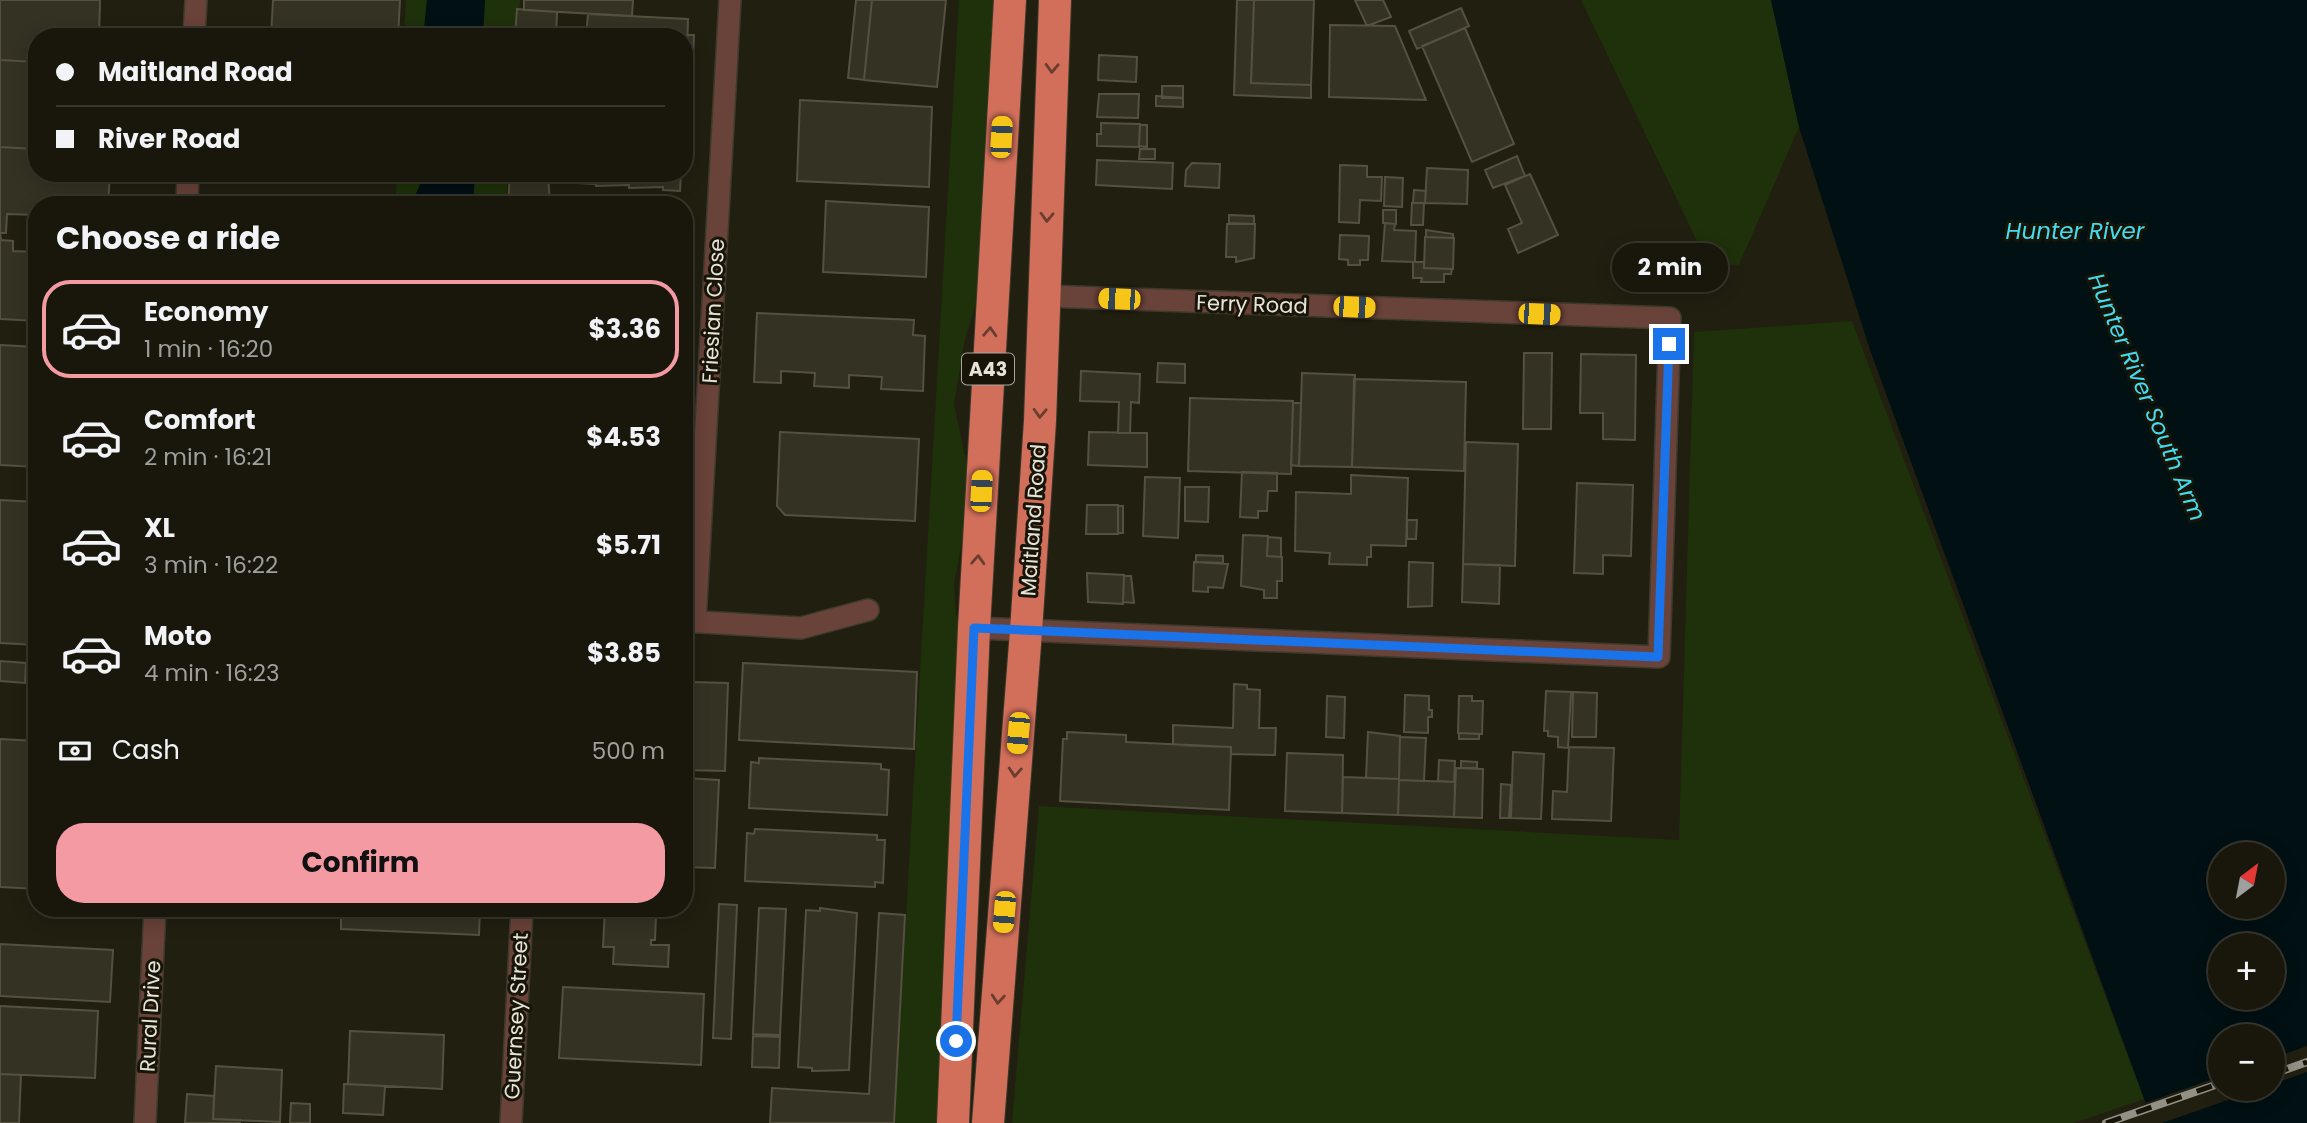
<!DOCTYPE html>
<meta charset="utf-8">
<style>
:root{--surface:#19170c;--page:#222015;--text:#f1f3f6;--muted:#9f9f9d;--line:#37362d;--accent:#f49aa3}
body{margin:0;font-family:Poppins,sans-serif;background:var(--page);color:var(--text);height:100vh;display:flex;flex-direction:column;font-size:26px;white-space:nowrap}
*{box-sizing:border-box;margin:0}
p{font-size:23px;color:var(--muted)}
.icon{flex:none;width:38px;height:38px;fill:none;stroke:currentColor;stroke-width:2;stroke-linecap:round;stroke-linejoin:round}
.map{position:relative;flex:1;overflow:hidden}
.side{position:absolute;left:28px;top:196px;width:665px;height:721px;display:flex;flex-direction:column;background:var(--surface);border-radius:28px;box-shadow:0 4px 18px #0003,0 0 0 2px var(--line)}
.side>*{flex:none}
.banner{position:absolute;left:28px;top:28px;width:665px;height:154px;border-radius:28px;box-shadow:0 4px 18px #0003,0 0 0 2px var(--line);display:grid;align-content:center;height:154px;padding:0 28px;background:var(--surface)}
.needle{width:46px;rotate:32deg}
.tools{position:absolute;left:2208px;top:842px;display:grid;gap:14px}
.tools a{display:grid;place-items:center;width:77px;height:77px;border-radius:50%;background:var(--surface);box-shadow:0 4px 18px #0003,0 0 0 2px var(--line);font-size:35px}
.end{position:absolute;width:32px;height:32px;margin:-16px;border:9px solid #1a73e8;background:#fff;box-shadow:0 0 0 4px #fff}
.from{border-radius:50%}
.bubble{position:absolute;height:49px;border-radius:24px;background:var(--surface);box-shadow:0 4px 18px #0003,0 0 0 2px var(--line);font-size:23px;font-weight:700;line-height:49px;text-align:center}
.car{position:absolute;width:21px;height:42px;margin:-21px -10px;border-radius:9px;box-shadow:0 0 5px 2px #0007;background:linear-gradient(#f5c518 24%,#345 0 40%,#f5c518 0 76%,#345 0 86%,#f5c518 0)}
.banner b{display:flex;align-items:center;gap:24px;height:66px;font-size:26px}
.banner b+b{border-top:2px solid var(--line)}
.banner i{width:18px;height:18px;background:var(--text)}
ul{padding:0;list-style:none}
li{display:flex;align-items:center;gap:21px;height:98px;margin:0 14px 10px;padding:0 14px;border:4px solid transparent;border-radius:28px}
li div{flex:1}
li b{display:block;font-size:26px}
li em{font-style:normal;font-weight:700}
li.selected{border-color:var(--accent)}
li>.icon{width:63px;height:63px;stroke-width:1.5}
h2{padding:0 28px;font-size:32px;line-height:84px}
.pay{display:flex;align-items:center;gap:18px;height:77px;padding:0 28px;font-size:26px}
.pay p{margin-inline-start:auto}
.action{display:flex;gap:14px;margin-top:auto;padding:14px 28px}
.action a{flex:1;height:80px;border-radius:28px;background:var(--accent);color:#111;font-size:28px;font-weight:700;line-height:80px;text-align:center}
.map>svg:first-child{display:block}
.green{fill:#1e310a}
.water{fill:#011013;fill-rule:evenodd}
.pier{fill:#211f10}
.building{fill:#343223;stroke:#545141;stroke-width:2}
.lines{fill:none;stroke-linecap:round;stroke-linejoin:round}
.minor-casing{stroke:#3c3a2c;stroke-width:24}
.highway-casing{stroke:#3c3a2c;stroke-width:34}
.minor{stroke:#694239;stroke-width:21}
.highway{stroke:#d16f5b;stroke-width:32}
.rail-casing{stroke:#939185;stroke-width:8}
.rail{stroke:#181508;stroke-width:5;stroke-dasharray:16;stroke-linecap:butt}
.oneway{stroke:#6b3d2d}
.route{stroke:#1a73e8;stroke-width:9}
.labels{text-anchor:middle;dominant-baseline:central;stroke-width:6;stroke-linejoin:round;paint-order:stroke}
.shield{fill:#181508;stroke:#a8a59b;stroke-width:2}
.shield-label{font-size:19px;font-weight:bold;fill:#e5e3da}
.street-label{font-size:21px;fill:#e5e3da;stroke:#181508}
.water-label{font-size:23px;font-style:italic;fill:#43dbee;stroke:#181508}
</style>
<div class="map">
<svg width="2307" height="1123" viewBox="0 0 2307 1123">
<rect width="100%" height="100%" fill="#211f10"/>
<!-- green -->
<path class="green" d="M406,0H520L517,37H404Z
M959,0H998L988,198L975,307L965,339L954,404L968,469L963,536L954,584L956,615L966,641L937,1123H894Z
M1581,0H1771L1799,127L1739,265L1708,264Z
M397,173H508L506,205H395Z
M1852,321L2144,1099L2074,1123H1012L1039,806L1679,840L1694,332Z"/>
<!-- water -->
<path class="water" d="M427,0H485L483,37H423Z
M1771,0H2307V1123H2153L1870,350L1799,127ZM2221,854H2273V906H2221ZM2221,945H2273V998H2221ZM2221,1036H2273V1088H2221Z
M425,173H475L473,205H411Z"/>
<!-- pier -->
<path class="pier" d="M2307,1046V1072L2273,1084V1058Z
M2221,1076V1088L2260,1089L2162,1123H2149L2142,1104Z"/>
<!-- building -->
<path class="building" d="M0,0H100L99,37H37V62L0,60Z
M273,0H400L398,37H271Z
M524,0H633L632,16L524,10Z
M856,0H872L864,80L848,78Z
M872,0H946L937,87L864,80Z
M1237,0H1254L1251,83L1311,85V98L1234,95Z
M1254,0H1314L1311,85L1251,83Z
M1355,0H1383L1391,17L1367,26Z
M1461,8L1469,26L1417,49L1409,31Z
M517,9L557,12L556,37H515Z
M588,14L688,19L687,56L684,55V37H586Z
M1330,25L1395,26L1426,100L1329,97Z
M1465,28L1514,144L1472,162L1422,46Z
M687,35H694L693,60L684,59Z
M1099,55L1137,57L1136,82L1098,80Z
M0,60L37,62V149L0,147Z
M1162,86H1183V98H1162Z
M1099,94H1139L1138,118L1097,117Z
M1156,96L1183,98V107L1156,106Z
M800,100L932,107L929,187L797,181Z
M1101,123L1140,124L1139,147L1097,146V134H1101Z
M1140,125H1147V147L1139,146Z
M0,147L37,149V173H110L108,205H37V215L7,214L6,233H0Z
M1140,149H1155V159H1139Z
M1517,156L1525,176L1493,188L1485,170Z
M1097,160L1173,163L1172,189L1096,185Z
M1192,163L1220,164L1219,188L1185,186L1186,170Z
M1340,165L1367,166V177H1382L1381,201L1360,200L1359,223L1339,222Z
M1427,168L1468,170L1467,204L1425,203Z
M510,173H548L550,205H508Z
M579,173H681L680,191L663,190V187L629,188V185L596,186V184L579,183Z
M1530,174L1558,235L1518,253L1508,229L1522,223L1505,185Z
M1385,177L1403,178L1402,207L1384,206Z
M1414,190L1426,191L1425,203H1413Z
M826,201L929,207L926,277L823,272Z
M1412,203H1424L1423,225H1411Z
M1383,210H1396V224L1383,223Z
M1229,215L1254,216V224L1229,223Z
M1385,223L1395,224L1394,230L1416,231L1415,262L1382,261Z
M1227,224H1255L1254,258L1236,262V257H1226Z
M1426,230L1453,234V238L1426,237Z
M0,233L1,240L13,241V251L37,252V321L0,319Z
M1340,235L1369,236L1368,260H1360V265H1348V260L1339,259Z
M1425,237L1454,238L1453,269L1424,268Z
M1413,262H1424V268L1452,269L1451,274H1444V282H1421L1422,278H1413Z
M757,313L914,320L913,335L925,336L923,391L881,389L882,377L849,375V388L814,386L815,373L781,371V383L754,382Z
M0,345L37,347V467L0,465Z
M1524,353H1552L1551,429H1523Z
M1581,354L1636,355L1635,440L1603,439V413H1580Z
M1158,363L1185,364V383L1157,382Z
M1081,371L1140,374L1139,403L1131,402L1130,433H1118L1119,402L1080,401Z
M1302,373L1355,375L1352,467L1299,466Z
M1354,379L1466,382L1464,471L1352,467Z
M1190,398L1293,401L1291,474L1188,471Z
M1293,403H1301L1299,466L1291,465Z
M780,432L919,439L915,521L785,515L777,506Z
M1089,432L1147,433V467L1088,465Z
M1466,442L1518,444L1515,566L1463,564Z
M1242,472L1277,473V491H1268L1267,511H1258V518L1240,517Z
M1351,475L1408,478L1406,546L1371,545V557H1367V565L1329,564L1330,553L1295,551L1296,492L1351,494Z
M1145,477L1180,478L1178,538L1143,536Z
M1577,483L1633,485L1631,556L1603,555V574L1574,573Z
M1185,487H1209L1208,522L1185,521Z
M0,500L37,502V645L0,643Z
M1087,505H1118V534H1086Z
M1118,506H1123V533H1118Z
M1407,520H1417L1416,539H1407Z
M1243,535L1268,536L1267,556L1282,557V581H1277V598H1264V590L1241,586Z
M1268,537L1281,538V557L1267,556Z
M1196,555L1223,556V563L1196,562Z
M1194,562L1228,564L1223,588L1208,587V592L1193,591Z
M1409,562L1433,563L1432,606L1408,607Z
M1463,564L1500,565L1499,604L1462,602Z
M1087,573L1124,575L1123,604L1088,602Z
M1124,576H1131L1134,603L1123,602Z
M0,661L26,663L25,683L0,681Z
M743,663L917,672L914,749L739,740Z
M691,682L728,683L725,771L684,770V683Z
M1234,684L1247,685V689L1260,690L1259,728H1276L1275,755L1231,754V747L1173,745V725L1233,728Z
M1546,691L1571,692L1568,748L1558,747V737L1548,736V731H1544Z
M1573,692L1597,693L1596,737H1572Z
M1405,695L1429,696V710H1432V717H1428V733L1404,732Z
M1327,696L1345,697L1344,738L1326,737Z
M1459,696H1472V701H1483L1482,734L1458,733Z
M1067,732L1126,735V742L1231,747L1229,810L1060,801L1063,739H1067Z
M1368,732L1400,736L1399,779L1366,778Z
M1459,733L1479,734V739H1459Z
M1400,737L1426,738L1424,781L1399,780Z
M0,739L37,741V889L0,887Z
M1569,747L1614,748L1611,821L1552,819L1553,791L1567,792Z
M1513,752L1544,754L1541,819L1511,818Z
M1287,753L1343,755L1342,813L1285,811Z
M759,758L881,764V769L889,770L887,815L749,808L751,762L759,763Z
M1439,760L1455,761L1454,782L1438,781Z
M1461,761L1477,762V768H1461Z
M1456,768L1483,769L1482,818L1454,817Z
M1343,777L1399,779L1398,815L1342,813Z
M684,778L719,780L715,868L684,867Z
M1399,780L1455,782L1454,817L1398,815Z
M1501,784L1511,785L1509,818H1500Z
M755,829L877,835V840H885L883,883L875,882V887L745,881L747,833L754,834Z
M719,904L737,905L731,1039L713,1038Z
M341,908H480L479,935L341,929Z
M605,908H672V917L656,916L655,940H651V945H669L668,967L613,964L614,947H603Z
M759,908L786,909L780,1035L753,1034Z
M820,908L857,913L849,1070L812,1071V1068L798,1067L806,910L820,911Z
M879,913L905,915L894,1123H770L772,1088L869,1094Z
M0,944L113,950L110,1002L0,996Z
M563,987L704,994L701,1065L559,1058Z
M0,1006L98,1011L95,1078L0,1074Z
M350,1031L444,1035L442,1089L348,1084Z
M753,1036L780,1037L779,1068L752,1067Z
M216,1066L282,1070L280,1122L213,1119Z
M0,1074L21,1075L19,1123H0Z
M344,1084L385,1086L383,1115L343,1113Z
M187,1094L214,1096L213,1119L240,1120V1123H185Z
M291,1103L310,1104V1123H290Z"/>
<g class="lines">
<defs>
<path id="minor" d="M194,37L196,0
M187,205L188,173
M684,621L801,628L868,610
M695,622L730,0
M974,628L1659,657L1670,318L1044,296
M145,1123L155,908
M511,1123L522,908"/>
<path id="highway" d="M953,1123L974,628L1010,0
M988,1123L1026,631L1040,421L1055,0"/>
</defs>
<!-- minor casing -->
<use href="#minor" class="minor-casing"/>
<!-- highway casing -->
<use href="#highway" class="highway-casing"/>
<!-- minor -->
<use href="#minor" class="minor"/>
<!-- highway -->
<use href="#highway" class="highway"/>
<defs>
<path id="rail" d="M2273,1074L2307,1062
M2106,1123L2221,1083"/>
</defs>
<!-- rail casing -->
<use href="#rail" class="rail-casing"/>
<!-- rail -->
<use href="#rail" class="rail"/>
</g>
<!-- one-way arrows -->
<defs><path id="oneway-chevron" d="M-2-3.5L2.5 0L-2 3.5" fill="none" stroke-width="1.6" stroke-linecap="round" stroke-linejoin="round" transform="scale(1.75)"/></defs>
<g class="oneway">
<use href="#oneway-chevron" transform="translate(1052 68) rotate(92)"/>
<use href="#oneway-chevron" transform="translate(1047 217) rotate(92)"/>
<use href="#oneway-chevron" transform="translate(990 332) rotate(-87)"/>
<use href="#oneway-chevron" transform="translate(1040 413) rotate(92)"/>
<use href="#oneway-chevron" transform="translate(978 560) rotate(-87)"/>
<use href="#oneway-chevron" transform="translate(1015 772) rotate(94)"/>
<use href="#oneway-chevron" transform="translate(998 999) rotate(95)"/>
</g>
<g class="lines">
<!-- route -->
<path class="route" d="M956,1041L974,628L1658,657L1669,344"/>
</g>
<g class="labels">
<!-- shield labels -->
<rect class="shield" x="962" y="353.5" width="52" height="31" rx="5"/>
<g class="shield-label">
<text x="988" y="369">A43</text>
</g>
<!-- street labels -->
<g class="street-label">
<text transform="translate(1252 304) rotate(2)">Ferry Road</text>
<text transform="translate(713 311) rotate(-87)">Friesian Close</text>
<text transform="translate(1033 520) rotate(-86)">Maitland Road</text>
<text transform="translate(150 1016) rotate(-87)">Rural Drive</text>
<text transform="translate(516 1016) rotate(-87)">Guernsey Street</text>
</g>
<!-- water labels -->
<g class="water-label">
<text x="2075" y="231">Hunter River</text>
<text transform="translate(2147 397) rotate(67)">Hunter River South Arm</text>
</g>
</g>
</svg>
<div class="tools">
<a><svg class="needle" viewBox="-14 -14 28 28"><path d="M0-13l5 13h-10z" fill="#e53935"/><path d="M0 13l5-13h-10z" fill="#9f9f9d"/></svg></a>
<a>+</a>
<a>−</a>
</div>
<i class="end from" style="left:956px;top:1041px"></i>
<i class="end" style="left:1669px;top:344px"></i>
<div class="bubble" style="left:1612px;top:243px;width:116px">2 min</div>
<i class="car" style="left:1001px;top:137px;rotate:3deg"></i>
<i class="car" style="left:1119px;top:299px;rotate:272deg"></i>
<i class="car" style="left:1354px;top:307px;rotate:92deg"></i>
<i class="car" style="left:1539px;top:314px;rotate:92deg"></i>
<i class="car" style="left:981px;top:491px;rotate:3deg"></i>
<i class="car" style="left:1018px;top:733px;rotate:185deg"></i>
<i class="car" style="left:1004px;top:912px;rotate:185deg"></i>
<div class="banner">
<b><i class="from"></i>Maitland Road</b>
<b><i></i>River Road</b>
</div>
<section class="side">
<h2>Choose a ride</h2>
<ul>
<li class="selected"><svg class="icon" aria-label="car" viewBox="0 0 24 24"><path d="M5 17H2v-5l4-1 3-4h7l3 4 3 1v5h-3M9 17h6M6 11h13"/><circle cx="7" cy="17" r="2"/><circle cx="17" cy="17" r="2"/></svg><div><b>Economy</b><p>1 min · 16:20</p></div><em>$3.36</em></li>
<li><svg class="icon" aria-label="car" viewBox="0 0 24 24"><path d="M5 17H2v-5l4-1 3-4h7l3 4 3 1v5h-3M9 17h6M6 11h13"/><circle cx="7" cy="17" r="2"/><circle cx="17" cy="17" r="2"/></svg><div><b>Comfort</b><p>2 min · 16:21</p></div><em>$4.53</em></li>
<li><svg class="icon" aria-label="car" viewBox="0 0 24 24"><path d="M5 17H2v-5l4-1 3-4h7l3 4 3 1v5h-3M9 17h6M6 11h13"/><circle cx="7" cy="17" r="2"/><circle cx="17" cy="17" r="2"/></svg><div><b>XL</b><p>3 min · 16:22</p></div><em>$5.71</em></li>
<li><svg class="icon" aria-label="car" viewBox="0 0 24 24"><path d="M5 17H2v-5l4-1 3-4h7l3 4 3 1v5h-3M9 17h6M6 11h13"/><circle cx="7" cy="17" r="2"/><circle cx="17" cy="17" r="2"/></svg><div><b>Moto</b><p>4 min · 16:23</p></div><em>$3.85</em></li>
</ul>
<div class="pay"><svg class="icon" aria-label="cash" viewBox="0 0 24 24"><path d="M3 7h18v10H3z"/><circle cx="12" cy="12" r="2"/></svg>Cash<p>500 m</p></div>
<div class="action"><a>Confirm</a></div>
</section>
</div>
